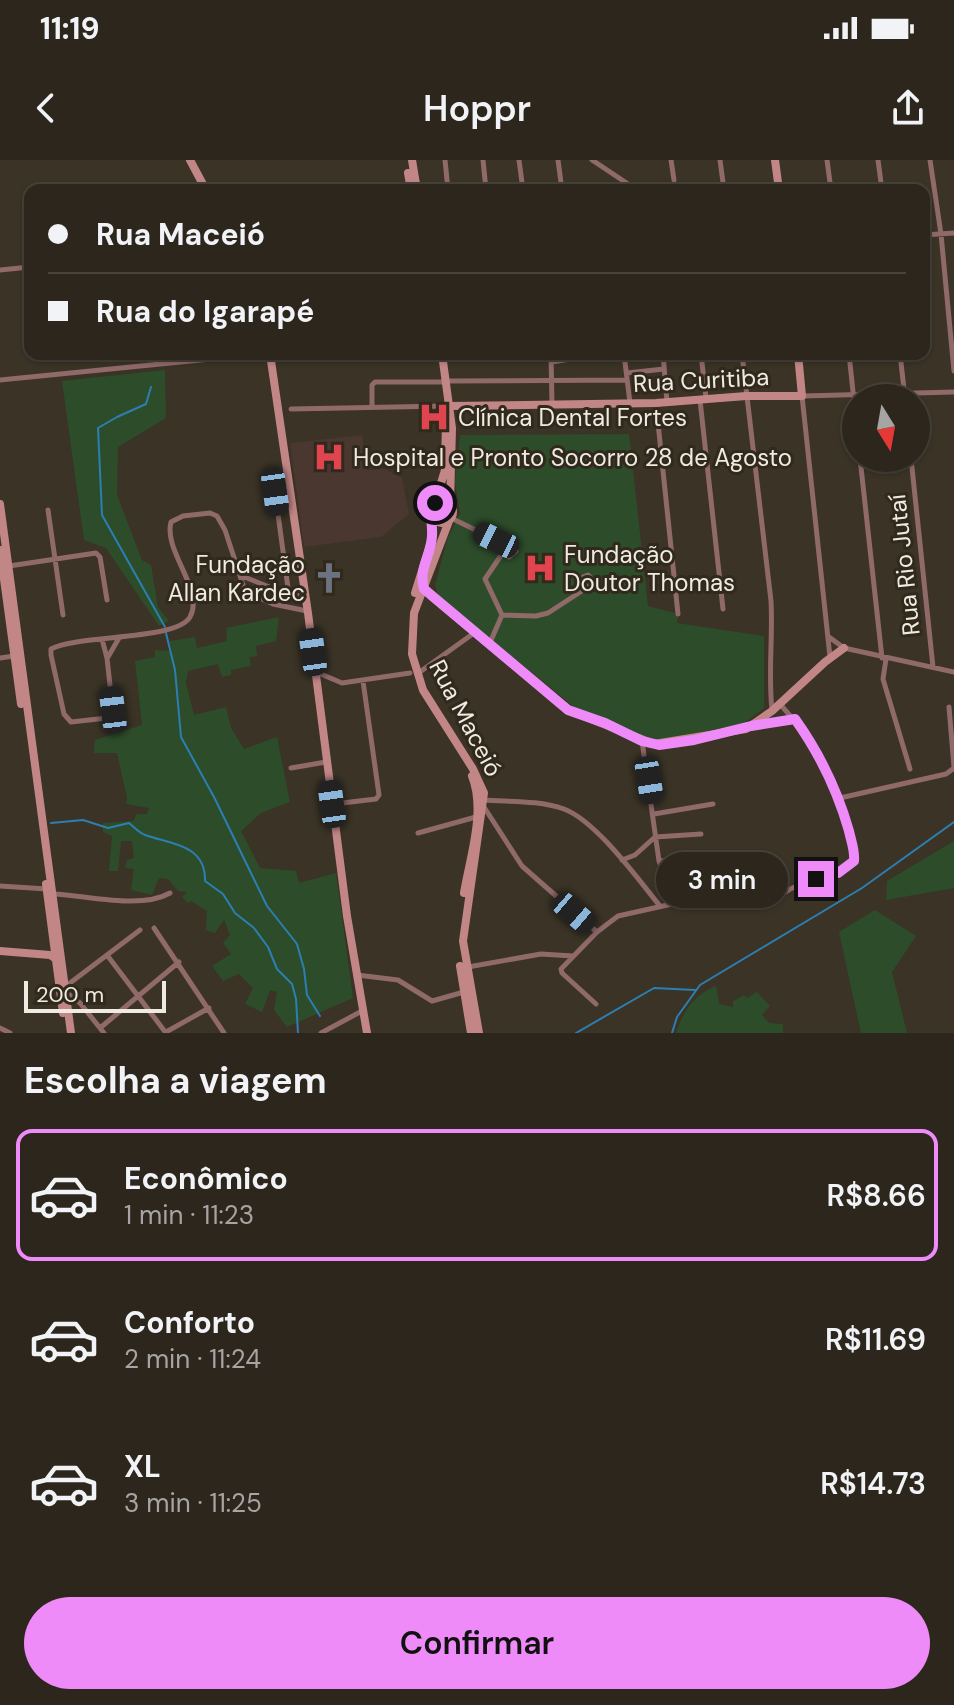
<!DOCTYPE html>
<html lang="pt">
<meta charset="utf-8">
<style>
:root{--surface:#2c261c;--page:#383229;--text:#f1f3f6;--muted:#a6a5a3;--line:#48433b;--accent:#ee8bf8}
body{margin:0;font-family:"DM Sans",sans-serif;background:var(--page);color:var(--text);height:100vh;display:flex;flex-direction:column;font-size:30px;white-space:nowrap}
*{box-sizing:border-box;margin:0}
p{font-size:26px;color:var(--muted)}
.icon{flex:none;width:44px;height:44px;fill:none;stroke:currentColor;stroke-width:2;stroke-linecap:round;stroke-linejoin:round}
.map{position:relative;height:873px;overflow:hidden}
.sheet{display:flex;flex-direction:column;background:var(--surface);flex:1}
.sheet>*{flex:none}
.guide{position:absolute;left:24px;top:24px;width:906px;height:176px;border-radius:16px;box-shadow:0 2px 6px #0004,0 0 0 2px var(--line);display:grid;align-content:center;height:176px;padding:0 24px;background:var(--surface)}
.needle{width:52px;rotate:169deg}
.controls{position:absolute;left:842px;top:224px;display:grid;gap:16px}
.controls a{display:grid;place-items:center;width:88px;height:88px;border-radius:50%;background:var(--surface);box-shadow:0 2px 6px #0004,0 0 0 2px var(--line);font-size:40px}
.scale{position:absolute;left:24px;bottom:20px;width:142px;box-sizing:border-box;padding-left:8px;border:4px solid #efeae2;border-top:0;font-size:22px;line-height:28px;white-space:nowrap;color:#efeae2;-webkit-text-stroke:6px #30291c;paint-order:stroke}
.end{position:absolute;width:36px;height:36px;margin:-18px;border:10px solid #ee8bf8;background:#111;box-shadow:0 0 0 4px #111}
.from{border-radius:50%}
.bubble{position:absolute;height:56px;border-radius:28px;background:var(--surface);box-shadow:0 2px 6px #0004,0 0 0 2px var(--line);font-size:26px;font-weight:600;line-height:56px;text-align:center}
.car{position:absolute;width:24px;height:48px;margin:-24px -12px;border-radius:10px;box-shadow:0 0 6px 2px #0007;background:linear-gradient(#222 24%,#8ab4d8 0 40%,#222 0 76%,#8ab4d8 0 86%,#222 0)}
.guide b{display:flex;align-items:center;gap:28px;height:76px;font-size:30px}
.guide b+b{border-top:2px solid var(--line)}
.guide i{width:20px;height:20px;background:var(--text)}
ul{padding:0;list-style:none}
li{display:flex;align-items:center;gap:24px;height:132px;margin:0 16px 12px;padding:0 8px;border:4px solid transparent;border-radius:16px}
li div{flex:1}
li b{display:block;font-size:30px}
li em{font-style:normal;font-weight:600}
li.selected{border-color:var(--accent)}
li>.icon{width:72px;height:72px;stroke-width:1.5}
h2{padding:0 24px;font-size:36px;line-height:96px}
.button{display:flex;gap:16px;margin-top:auto;padding:16px 24px}
.button a{flex:1;height:92px;border-radius:48px;background:var(--accent);color:#111;font-size:32px;font-weight:600;line-height:92px;text-align:center}
.status{display:flex;justify-content:space-between;align-items:center;height:56px;padding:0 40px;background:var(--surface);direction:ltr}
.status svg{height:22px;fill:currentColor}
header{display:flex;justify-content:space-between;align-items:center;height:104px;padding:0 24px;background:var(--surface);font-size:36px;font-weight:600}
.map>svg:first-child{display:block}
.medical{fill:#4a372f}
.green{fill:#2d4d2a}
.lines{fill:none;stroke-linecap:round;stroke-linejoin:round}
.stream{stroke:#2c7fb2;stroke-width:2}
.street{stroke:#906969;stroke-width:5}
.secondary{stroke:#c38687;stroke-width:8}
.route{stroke:#ee8bf8;stroke-width:10}
.labels{text-anchor:middle;dominant-baseline:central;stroke-width:6;stroke-linejoin:round;paint-order:stroke}
.street-label{font-size:24px;fill:#efeae2;stroke:#30291c}
.poi-label{font-size:24px;fill:#efeae2;stroke:#30291c;text-anchor:start}
</style>
<div class="status"><b>11:19</b><svg viewBox="0 0 49 12"><path d="M0 12V9h3v3zM5 12V6h3v6zM10 12V3h3v9zM15 12V0h3v12zM26 1h20v11H26zM47 4h2v5h-2z"/></svg></div>
<header><svg class="icon" aria-label="back" viewBox="0 0 24 24"><path d="M15 5l-7 7 7 7"/></svg>Hoppr<svg class="icon" aria-label="share" viewBox="0 0 24 24"><path d="M12 15V3M7 8l5-5 5 5M5 13v7h14v-7"/></svg></header>
<div class="map">
<svg width="954" height="873" viewBox="0 0 954 873">
<rect width="100%" height="100%" fill="#3a3326"/>
<!-- medical -->
<path class="medical" d="M362,275L367,310L385,309L402,318L409,354L381,377L304,387L290,283Z"/>
<!-- green -->
<path class="green" d="M165,210L166,258L118,287L117,335L142,400L151,405L158,447L169,461L159,466L106,388L84,380L62,221Z
M629,274L648,446L678,454L677,463L764,476V548L743,564L656,581L574,547L517,500L470,467L440,439L435,426L447,380L460,353L455,322L460,275Z
M279,457L276,481L256,486L257,496L249,497L251,506L231,510V515L222,517L218,504L188,511L186,523L194,555L226,547L231,568L244,589L277,577L290,642L261,653L241,671L260,708L296,711L299,723L336,713L353,838L287,867L274,850L277,832L270,830L262,852L245,844L253,828L239,814L223,821L212,806L231,794L223,783L230,775L224,760L215,773L206,770L207,751L191,741L188,743L182,737L187,732L178,731L168,719L159,718L152,735L131,730L134,709L125,708L127,700L134,698L132,681H121L118,711H109L112,676L103,672V663L133,661L137,654H147L149,648L126,644L127,638L117,593H94L95,580L142,565L135,501L155,497V490L172,491L169,481L195,477L197,488L227,481L226,468Z
M954,681V728L886,740L887,721Z
M875,750L916,776L892,812L907,873H861L839,772Z
M716,826L719,844L733,847V841L744,835L747,838L757,832L770,846L762,855L769,863L783,864V873H676C683,852 693,835 716,826Z"/>
<g class="lines">
<!-- stream -->
<path class="stream" d="M151,227L146,244L117,257L98,268L102,355L165,467
M166,473L175,510L181,577L214,637L267,746L297,784L304,809L307,835L320,856
M51,663L83,660L108,668L129,663C134,667 139,673 145,675C170,684 206,684 205,721L223,734L235,753L254,768L268,787L277,809L292,824L296,839L298,873
M576,873L654,828L695,830
M672,873L677,857L700,825L862,728L954,662"/>
<!-- street -->
<path class="street" d="M445,0L448,30
M483,0L486,30
M519,0L523,30
M558,0L562,30
M592,0L637,30
M671,0L674,20
M720,0L724,30
M827,0L831,30
M878,0L882,30
M930,0L941,74L954,211
M924,75L954,73
M0,110L30,107
M551,194L552,245
M624,194L630,243
M663,194L667,242
M701,194L706,238
M742,194L771,441C773,477 768,513 772,550
M849,194L856,260
M900,194L905,238
M552,202L582,197L625,198
M627,213L664,209
M0,220L260,194
M446,221L627,220
M700,240L723,449
M656,244L678,454
M372,247V225L375,222H442
M291,249L445,246
M860,298L882,498
M911,298L933,507
M48,350L63,455
M451,358L496,380L502,389V394L485,419L502,455L489,485
M502,387L513,386L516,391L509,397L503,391
M9,406L96,393L100,397L107,440
M242,416L279,431L285,432L288,428L275,332
M285,432L305,437
M502,455L536,456L548,453L591,425L593,420L588,415L583,417V429
M829,477L844,488L954,512
M102,479L107,498L113,553L107,558L71,562L64,554L51,495V489C79,474 176,481 190,457C205,430 163,391 171,362L183,356L210,353L217,356L225,370L245,431L273,444L307,451
M108,497L119,478
M830,497L802,236L954,232
M0,498L14,496
M886,499L883,519L910,609
M316,512L342,523L410,513
M417,514L474,473
M949,547L954,607
M756,565L794,560
M642,581L659,701L674,744
M291,608L326,602
M840,638L946,614L954,608
M483,640C510,642 538,640 564,649C596,661 637,718 660,746
M334,644L376,639L379,635L363,521
M484,647L522,706L597,772
M654,654L713,644
M418,673L476,657
M622,700L635,695L655,677L701,674
M659,701L748,694
M0,726L47,729
M53,734C87,735 140,750 170,733
M772,743C780,735 789,729 799,725C818,717 848,718 855,696C846,638 819,587 780,544
M154,768L224,873
M107,795L166,873
M468,807L541,794L573,796
M357,815L398,820L432,841L464,832
M66,826L140,770
M67,833L80,843L104,873
M596,844L562,813L561,809L597,772L618,756L717,734
M0,868L10,873
M100,868L179,802
M166,872L209,848
M321,873L362,851"/>
<!-- secondary -->
<path class="secondary" d="M190,0L206,30
M412,0L417,30
M775,0L779,30
M408,13L411,30
M270,194L308,453L347,756L367,873
M442,194L452,268L450,345
M450,246L656,243L746,236H802L798,194
M431 352a11 11 0 1 1 22 0a11 11 0 1 1-22 0Z
M435,343L445,310L446,258
M0,344L71,873
M449,361L414,453L412,494L423,530L473,609L484,633L463,781L479,873
M0,390L21,544
M423,426L432,437L568,550L654,584L746,569L772,551L825,502L844,488
M415,433L432,379L431,357
M46,724L63,853
M464,733C470,697 486,651 472,616
M0,791L50,795L56,799
M460,806L471,873"/>
</g>
<g class="lines">
<!-- route -->
<path class="route" d="M435,343C428,353 433,364 432,376C431,396 418,409 424,429L568,550L605,563L642,581L659,585L694,580L751,566L795,559C820,594 837,629 849,671C851,681 855,690 854,701L838,713L816,719"/>
</g>
<!-- icons -->
<defs>
<symbol id="hospital-bare" viewBox="-9 -9 18 18"><path d="M-5-5h3v3.5h4V-5h3V5h-3V1.5h-4V5h-3Z" fill="#e0444e" stroke="#30291c" stroke-width="2.5" paint-order="stroke"/></symbol>
<symbol id="church-bare" viewBox="-9 -9 18 18"><path d="M-1.2-6h2.4v3.5h3.3v2.4h-3.3V6h-2.4V-.1h-3.3v-2.4h3.3Z" fill="#6b7280" stroke="#30291c" stroke-width="2.5" paint-order="stroke"/></symbol>
</defs>
<g fill-rule="evenodd">
<use href="#hospital-bare" x="412" y="235" width="44" height="44"/>
<use href="#hospital-bare" x="307" y="275" width="44" height="44"/>
<use href="#hospital-bare" x="518" y="386" width="44" height="44"/>
<use href="#church-bare" x="307" y="396" width="44" height="44"/>
</g>
<g class="labels">
<!-- street labels -->
<g class="street-label">
<text transform="translate(701 220) rotate(-3)">Rua Curitiba</text>
<text transform="translate(904 405) rotate(-96)">Rua Rio Jutaí</text>
<text transform="translate(466 558) rotate(62)">Rua Maceió</text>
</g>
<!-- poi labels -->
<g class="poi-label">
<text x="458" y="257">Clínica Dental Fortes</text>
<text x="353" y="297">Hospital e Pronto Socorro 28 de Agosto</text>
<text x="564" y="394">Fundação<tspan x="564" dy="28">Doutor Thomas</tspan></text>
<text x="305" y="404" text-anchor="end">Fundação<tspan x="305" dy="28">Allan Kardec</tspan></text>
</g>
</g>
</svg>
<div class="controls">
<a><svg class="needle" viewBox="-14 -14 28 28"><path d="M0-13l5 13h-10z" fill="#e53935"/><path d="M0 13l5-13h-10z" fill="#a6a5a3"/></svg></a>
</div>
<div class="scale">200 m</div>
<i class="end from" style="left:435px;top:343px"></i>
<i class="end" style="left:816px;top:719px"></i>
<div class="bubble" style="left:656px;top:692px;width:132px">3 min</div>
<i class="car" style="left:275px;top:332px;rotate:172deg"></i>
<i class="car" style="left:496px;top:380px;rotate:296deg"></i>
<i class="car" style="left:313px;top:492px;rotate:352deg"></i>
<i class="car" style="left:113px;top:550px;rotate:353deg"></i>
<i class="car" style="left:649px;top:620px;rotate:171deg"></i>
<i class="car" style="left:332px;top:644px;rotate:352deg"></i>
<i class="car" style="left:574px;top:753px;rotate:131deg"></i>
<div class="guide">
<b><i class="from"></i>Rua Maceió</b>
<b><i></i>Rua do Igarapé</b>
</div>
</div>
<section class="sheet">
<h2>Escolha a viagem</h2>
<ul>
<li class="selected"><svg class="icon" aria-label="car" viewBox="0 0 24 24"><path d="M5 17H2v-5l4-1 3-4h7l3 4 3 1v5h-3M9 17h6M6 11h13"/><circle cx="7" cy="17" r="2"/><circle cx="17" cy="17" r="2"/></svg><div><b>Econômico</b><p>1 min · 11:23</p></div><em>R$8.66</em></li>
<li><svg class="icon" aria-label="car" viewBox="0 0 24 24"><path d="M5 17H2v-5l4-1 3-4h7l3 4 3 1v5h-3M9 17h6M6 11h13"/><circle cx="7" cy="17" r="2"/><circle cx="17" cy="17" r="2"/></svg><div><b>Conforto</b><p>2 min · 11:24</p></div><em>R$11.69</em></li>
<li><svg class="icon" aria-label="car" viewBox="0 0 24 24"><path d="M5 17H2v-5l4-1 3-4h7l3 4 3 1v5h-3M9 17h6M6 11h13"/><circle cx="7" cy="17" r="2"/><circle cx="17" cy="17" r="2"/></svg><div><b>XL</b><p>3 min · 11:25</p></div><em>R$14.73</em></li>
</ul>
<div class="button"><a>Confirmar</a></div>
</section>
